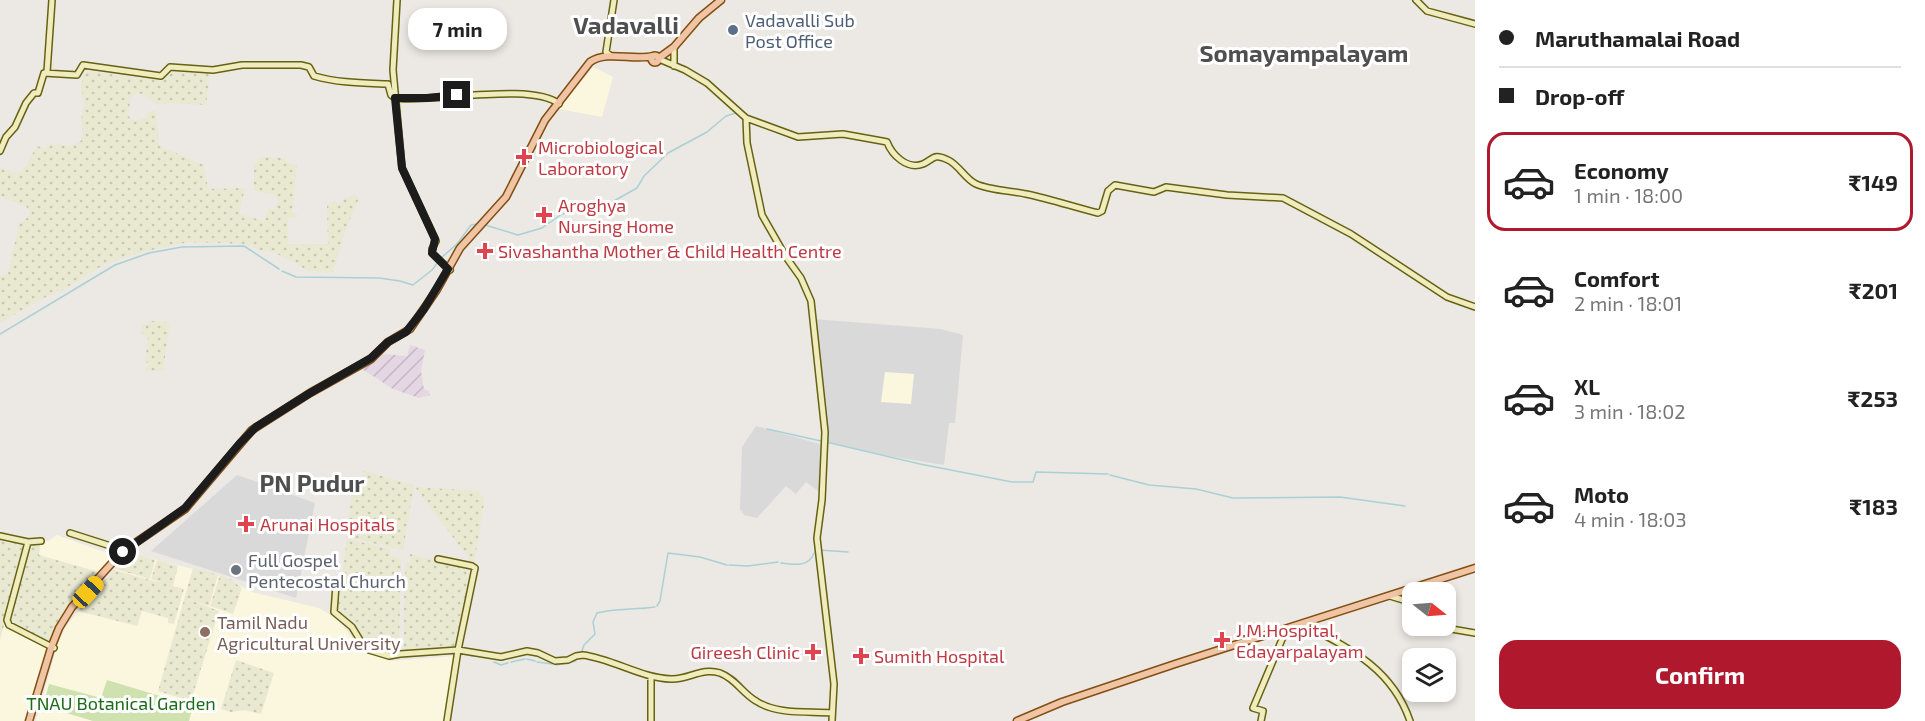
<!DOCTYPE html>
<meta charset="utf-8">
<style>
:root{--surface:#fff;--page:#f2f2f2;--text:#222;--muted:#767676;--line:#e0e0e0;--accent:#b0182d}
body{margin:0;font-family:"Exo 2",sans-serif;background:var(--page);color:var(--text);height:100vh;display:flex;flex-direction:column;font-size:22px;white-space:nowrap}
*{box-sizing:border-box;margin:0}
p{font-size:20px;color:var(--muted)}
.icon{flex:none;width:33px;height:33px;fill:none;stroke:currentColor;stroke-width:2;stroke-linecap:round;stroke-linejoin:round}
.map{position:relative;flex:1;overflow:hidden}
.details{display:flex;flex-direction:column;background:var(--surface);width:450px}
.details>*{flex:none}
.banner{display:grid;align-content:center;height:132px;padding:0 24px;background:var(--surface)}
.needle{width:39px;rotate:107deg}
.controls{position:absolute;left:1402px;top:582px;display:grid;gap:12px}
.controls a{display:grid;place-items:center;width:54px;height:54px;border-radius:12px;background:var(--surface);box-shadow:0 3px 9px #0003;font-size:30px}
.end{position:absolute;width:27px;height:27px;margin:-14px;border:8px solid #1c1c1c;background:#fff;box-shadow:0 0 0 3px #fff}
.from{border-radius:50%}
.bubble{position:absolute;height:42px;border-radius:18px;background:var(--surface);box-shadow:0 3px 9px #0003;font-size:20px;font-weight:700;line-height:42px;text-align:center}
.car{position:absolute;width:18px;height:36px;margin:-18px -9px;border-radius:8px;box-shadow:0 0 4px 2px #0007;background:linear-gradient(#f5c518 24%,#345 0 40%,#f5c518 0 76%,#345 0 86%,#f5c518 0)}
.banner b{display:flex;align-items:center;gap:21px;height:57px;font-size:22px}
.banner b+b{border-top:2px solid var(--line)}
.banner i{width:15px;height:15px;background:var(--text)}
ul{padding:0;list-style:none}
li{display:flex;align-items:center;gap:18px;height:99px;margin:0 12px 9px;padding:0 12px;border:3px solid transparent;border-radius:18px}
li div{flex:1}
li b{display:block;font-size:22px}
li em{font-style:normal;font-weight:700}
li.active{border-color:var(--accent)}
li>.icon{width:54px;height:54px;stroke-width:1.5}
.action{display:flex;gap:12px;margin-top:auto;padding:12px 24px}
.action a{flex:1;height:69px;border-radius:18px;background:var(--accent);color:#fff;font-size:24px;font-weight:700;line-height:69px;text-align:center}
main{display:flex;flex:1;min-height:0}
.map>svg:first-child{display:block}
.residential{fill:#dad9d9}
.industrial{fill:url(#industrial-furrows)}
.education{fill:#faf7de}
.farmland{fill:url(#farmland-dots)}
.garden{fill:#cee1af}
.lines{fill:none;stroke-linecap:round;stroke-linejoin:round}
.stream{stroke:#a9d1d5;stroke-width:1.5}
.secondary-casing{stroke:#656212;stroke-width:8}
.primary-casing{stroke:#824e12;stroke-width:9}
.secondary{stroke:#f1ecbd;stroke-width:5}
.primary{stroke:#f0c5a5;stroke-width:6}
.route{stroke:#1c1c1c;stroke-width:8}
.service-dot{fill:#5c6f8a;stroke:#fff;stroke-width:2}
.health-dot{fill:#e0444e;stroke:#fff;stroke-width:2}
.worship-dot{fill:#6b7280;stroke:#fff;stroke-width:2}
.education-dot{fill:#8d6e63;stroke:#fff;stroke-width:2}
.labels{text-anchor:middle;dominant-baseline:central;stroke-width:6;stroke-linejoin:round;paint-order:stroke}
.service-label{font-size:18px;fill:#4e5e75;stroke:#fff;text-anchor:start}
.health-label{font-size:18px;fill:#be3a42;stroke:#fff;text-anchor:start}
.worship-label{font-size:18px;fill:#5b616d;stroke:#fff;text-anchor:start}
.education-label{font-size:18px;fill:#785e54;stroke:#fff;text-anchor:start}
.park-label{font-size:18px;fill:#1d6c19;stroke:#fff}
.district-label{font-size:24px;font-weight:bold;fill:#4f4f4f;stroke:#fff}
</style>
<main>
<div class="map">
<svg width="1475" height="721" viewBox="0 0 1475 721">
<defs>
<pattern id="industrial-furrows" width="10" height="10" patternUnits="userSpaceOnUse" patternTransform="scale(1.5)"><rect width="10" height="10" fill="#e5d6e4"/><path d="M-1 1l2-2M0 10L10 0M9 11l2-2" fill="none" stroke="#c4b7c3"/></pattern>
<pattern id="farmland-dots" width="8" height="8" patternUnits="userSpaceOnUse" patternTransform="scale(1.5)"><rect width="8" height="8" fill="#e9e8d1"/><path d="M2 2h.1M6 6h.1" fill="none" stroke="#c7c6b3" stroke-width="1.8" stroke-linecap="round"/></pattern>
</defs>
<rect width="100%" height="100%" fill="#ece8e3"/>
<!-- residential -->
<path class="residential" d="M813,319L941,329L963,335L955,423H949L944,465L889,456L827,442Z
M756,426L823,445L821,493L806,482L796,494L786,486L757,518L744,515L740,509L742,447Z
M237,475L315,503L296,598L151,551Z"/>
<!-- industrial -->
<path class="industrial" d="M410,345L425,350L421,371L424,389L429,391L430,395L419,398L393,389L362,369L377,360L383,354L407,356Z"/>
<!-- education -->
<path class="education" d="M593,67L613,77L602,117L559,109Z
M885,372L914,374L911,404L881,402Z
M57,535L113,555L119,553L57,629L29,721H0V539L31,542L48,541Z
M129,553L225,577L252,592L319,608L338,620L361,648L390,661L455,656L444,721H36L59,639L67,625Z"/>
<!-- farmland -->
<path class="farmland" d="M172,69L210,72L206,105L176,103L156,104L143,94L136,93L131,96L128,116L133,120H139L145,118L149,112L156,110L159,146L204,165L208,189L245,188L239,214L264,221L269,208L274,210L277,204V197L272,194L254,191V165L262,157L284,158L286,162L297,166L292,212L299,216L288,218V244H328L327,205L336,201L337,205L343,203L342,200L355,195L360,199L357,202L342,240L333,272L308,271L294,262L273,252L263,251L245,244L188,242L138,253L105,264L63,290L41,299L0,323V276L8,274L19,224L27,218L30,212L26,206L0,196V167L13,173L22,172L37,146L46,149L50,144L70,146L81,141L83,134L81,121L84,104L81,88L83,74L86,72L92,71L122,76L161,80Z
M149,321L170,322L163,371H145V367L149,366V363L145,362L148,338L142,335V324L148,325Z
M364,471L414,485L403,550L346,537L352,495L358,494Z
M415,487L480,491V496L485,497L474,565Z
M0,537L41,541L39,555L102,573L66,611L51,643L19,627L9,619L5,622L0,639Z
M347,539L390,549L391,556L401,558L399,652L388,654L366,644L362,635L344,614L336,608L338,607Z
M130,552L155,560L150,579L115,569Z
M410,554L469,567L467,572L472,573L458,646L404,651V591L406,562H410Z
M157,560L178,566L173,586L184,589L174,624L168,623V618L142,611L137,626L78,611L114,570L161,583L151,579Z
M193,568L218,575L209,606L185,598L219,611L191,701L158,691Z
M220,575L230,579L242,588L233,614L210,606Z
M236,660L274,673L261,714L244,710L231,712L221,709Z"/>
<!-- garden -->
<path class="garden" d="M107,680L193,706L189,721H93L43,706L49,684L101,698Z"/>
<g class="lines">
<!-- stream -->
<path class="stream" d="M485,225L518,235L542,228L562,214L612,202L637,188L644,176L668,153L707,132L726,116L736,113
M441,258L457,244L471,225L477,224
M282,271L296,277L379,278L400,281L413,285L432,270L438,262
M0,334L115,265L149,253L182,247L244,246L279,269
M767,429L821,441
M826,442L920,464L1012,482H1033L1036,472L1108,474
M1110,475L1149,485L1196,489L1233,498L1340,497L1405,506
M819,550L848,552
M781,563C795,565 809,567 814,553
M729,565L748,566L778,562
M657,606L660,601L668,553L700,557L727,565
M459,653L473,656
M581,654L584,645L595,634L593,622L597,613C615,608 635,610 655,607
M474,656H481
M392,658L455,653
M527,659L535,661
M494,662L501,665L508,663
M511,662L525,659
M537,662L552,664
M556,665L576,661"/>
<defs>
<path id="secondary" d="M397,0L393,70L402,168L436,241L432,249V253L450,270
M1416,0L1427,11L1475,24
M611,56L606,52L614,0
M659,59L685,70L707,83L746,118L747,143L762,215L786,257L801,278L811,301L825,432L822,500L817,538L834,684L832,721
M674,66V48
M47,72L52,0
M746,118L798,137L843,134L882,141L887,142C892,155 907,170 923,164C934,159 933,153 948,160C959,165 965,179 976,184C989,190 1012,191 1026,194C1050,199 1074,207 1098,213L1102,211L1108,191L1115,185L1154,192L1166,187L1227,195L1283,198L1351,234L1447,297L1475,307
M0,151L6,137L15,127L26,103L34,93H38L44,73L77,75L83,65L161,76L170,67L213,70L242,65H301L309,67L314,76C338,83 363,83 388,84L391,95L395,98C432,103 532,82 559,104
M70,533L117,548L122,552
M0,536L28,542L41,541
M28,542L7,620L9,625L54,648
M438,559L472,566L475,568L458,650L447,721
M336,585L334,612L352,627L363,645L369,650L389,656L400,654L458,650L501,657L527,651L538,653L555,661L568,660L576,656L583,655C613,659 641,678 671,679C689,680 701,667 720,673C736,679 742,693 756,701C777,715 809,711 832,713
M1390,596L1413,603
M1303,624C1349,648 1392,668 1410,721
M1434,626L1475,633
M651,676V721
M1261,721L1263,711L1253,708L1286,630"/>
<path id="primary" d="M651.5 59a3.5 3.5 0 1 1 7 0a3.5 3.5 0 1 1-7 0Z
M659,58L674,47L699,18L721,0
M29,721L51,648L59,628L72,607L122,552L185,509L252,430L310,393L371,359L388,342L410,329L436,291L460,248L506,197L545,120L590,62C607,50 633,61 653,56
M1017,721L1062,702L1175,664L1475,568"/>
</defs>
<!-- secondary casing -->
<use href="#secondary" class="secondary-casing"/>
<!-- primary casing -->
<use href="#primary" class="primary-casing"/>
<!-- secondary -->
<use href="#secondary" class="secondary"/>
<!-- primary -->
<use href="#primary" class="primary"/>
</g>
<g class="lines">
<!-- route -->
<path class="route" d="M123,552L185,508L240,443L256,427L310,393L371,358L388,342L406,332L424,309L448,269L432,253L435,239L402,168L395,98H427L457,95"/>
</g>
<!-- markers -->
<circle class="service-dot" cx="733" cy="30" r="6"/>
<g class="health-dot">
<path d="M521 148h6v6h6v6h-6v6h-6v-6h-6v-6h6z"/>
<path d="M541 206h6v6h6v6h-6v6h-6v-6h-6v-6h6z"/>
<path d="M482 242h6v6h6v6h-6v6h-6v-6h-6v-6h6z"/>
<path d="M243 515h6v6h6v6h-6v6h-6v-6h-6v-6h6z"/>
<path d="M1219 631h6v6h6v6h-6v6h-6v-6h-6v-6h6z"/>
<path d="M810 643h6v6h6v6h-6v6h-6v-6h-6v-6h6z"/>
<path d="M858 647h6v6h6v6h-6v6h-6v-6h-6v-6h6z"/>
</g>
<circle class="worship-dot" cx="236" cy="570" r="6"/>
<circle class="education-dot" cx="205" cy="632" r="6"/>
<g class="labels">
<!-- service labels -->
<g class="service-label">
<text x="745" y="20">Vadavalli Sub<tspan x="745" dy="21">Post Office</tspan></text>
</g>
<!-- health labels -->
<g class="health-label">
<text x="538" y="147">Microbiological<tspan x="538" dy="21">Laboratory</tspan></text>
<text x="558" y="205">Aroghya<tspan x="558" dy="21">Nursing Home</tspan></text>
<text x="498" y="251">Sivashantha Mother &amp; Child Health Centre</text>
<text x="260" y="524">Arunai Hospitals</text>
<text x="1236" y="630">J.M.Hospital,<tspan x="1236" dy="21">Edayarpalayam</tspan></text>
<text x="800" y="652" text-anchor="end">Gireesh Clinic</text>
<text x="874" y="656">Sumith Hospital</text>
</g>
<!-- worship labels -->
<g class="worship-label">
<text x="248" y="560">Full Gospel<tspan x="248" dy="21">Pentecostal Church</tspan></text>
</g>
<!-- education labels -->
<g class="education-label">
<text x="217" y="622">Tamil Nadu<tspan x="217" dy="21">Agricultural University</tspan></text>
</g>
<!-- park labels -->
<g class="park-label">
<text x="121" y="703">TNAU Botanical Garden</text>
</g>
<!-- district labels -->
<g class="district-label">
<text x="626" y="24">Vadavalli</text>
<text x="1304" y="52">Somayampalayam</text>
<text x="312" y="482">PN Pudur</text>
</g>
</g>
</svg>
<div class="controls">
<a><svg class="needle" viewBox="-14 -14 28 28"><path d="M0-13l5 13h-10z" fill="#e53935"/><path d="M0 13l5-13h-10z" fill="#767676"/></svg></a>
<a><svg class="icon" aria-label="layers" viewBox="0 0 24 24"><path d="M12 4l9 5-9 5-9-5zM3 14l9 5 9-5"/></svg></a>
</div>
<i class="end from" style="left:123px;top:552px"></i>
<i class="end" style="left:457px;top:95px"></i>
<div class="bubble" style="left:408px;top:8px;width:99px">7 min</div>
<i class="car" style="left:88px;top:592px;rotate:43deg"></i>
</div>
<section class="details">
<div class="banner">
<b><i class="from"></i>Maruthamalai Road</b>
<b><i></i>Drop-off</b>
</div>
<ul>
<li class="active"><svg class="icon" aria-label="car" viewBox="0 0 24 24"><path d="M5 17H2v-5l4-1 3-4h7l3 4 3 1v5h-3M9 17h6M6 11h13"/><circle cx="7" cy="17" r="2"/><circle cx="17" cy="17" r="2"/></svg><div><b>Economy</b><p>1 min · 18:00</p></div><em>₹149</em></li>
<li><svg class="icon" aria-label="car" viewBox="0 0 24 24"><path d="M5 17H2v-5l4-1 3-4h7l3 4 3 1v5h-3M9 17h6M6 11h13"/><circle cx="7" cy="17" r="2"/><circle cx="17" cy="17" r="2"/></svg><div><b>Comfort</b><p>2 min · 18:01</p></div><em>₹201</em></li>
<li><svg class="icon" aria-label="car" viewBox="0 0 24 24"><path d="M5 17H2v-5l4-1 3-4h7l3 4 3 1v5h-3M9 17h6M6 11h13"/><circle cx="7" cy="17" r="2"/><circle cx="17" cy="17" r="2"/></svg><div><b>XL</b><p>3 min · 18:02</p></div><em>₹253</em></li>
<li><svg class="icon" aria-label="car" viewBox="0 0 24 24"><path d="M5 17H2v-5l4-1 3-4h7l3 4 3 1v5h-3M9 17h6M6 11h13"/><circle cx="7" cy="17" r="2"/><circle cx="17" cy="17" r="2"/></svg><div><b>Moto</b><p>4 min · 18:03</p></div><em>₹183</em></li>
</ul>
<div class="action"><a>Confirm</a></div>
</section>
</main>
